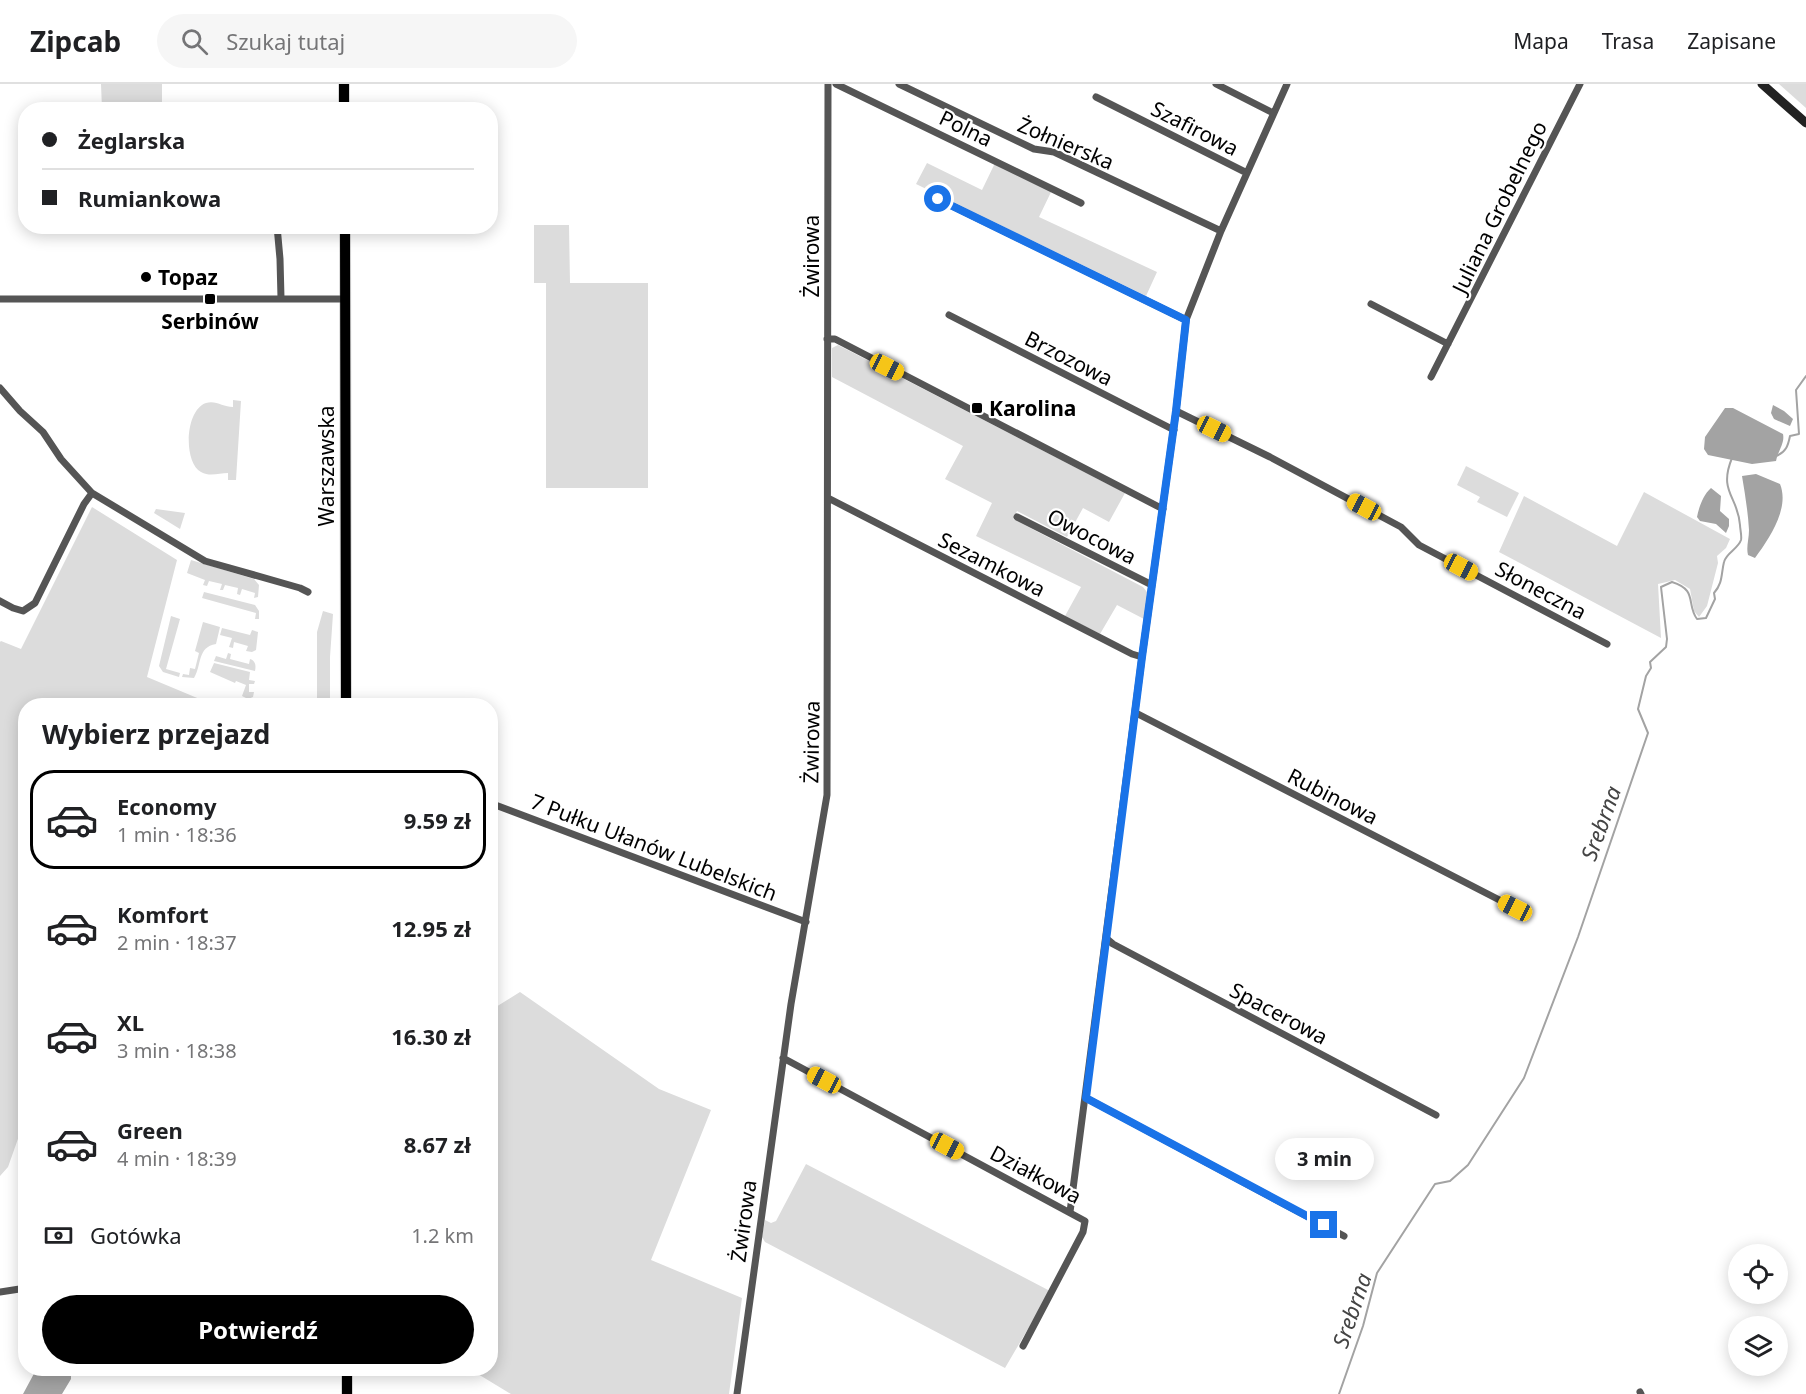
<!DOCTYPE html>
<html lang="pl">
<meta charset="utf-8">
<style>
:root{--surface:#fff;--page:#f6f6f6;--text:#202124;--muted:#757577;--line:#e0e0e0;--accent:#000}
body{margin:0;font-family:"Noto Sans",sans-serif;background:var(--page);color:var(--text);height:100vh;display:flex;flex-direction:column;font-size:22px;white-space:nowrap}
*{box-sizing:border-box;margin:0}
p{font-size:20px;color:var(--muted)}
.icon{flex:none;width:33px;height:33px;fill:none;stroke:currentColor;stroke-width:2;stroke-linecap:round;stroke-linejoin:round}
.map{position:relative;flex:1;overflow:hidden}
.sheet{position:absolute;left:18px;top:614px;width:480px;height:678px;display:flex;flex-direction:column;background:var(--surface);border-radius:24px;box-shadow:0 3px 15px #0003}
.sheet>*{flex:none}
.top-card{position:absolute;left:18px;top:18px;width:480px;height:132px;border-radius:24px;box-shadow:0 3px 15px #0003;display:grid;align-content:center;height:132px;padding:0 24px;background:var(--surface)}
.buttons{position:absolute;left:1728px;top:1160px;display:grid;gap:12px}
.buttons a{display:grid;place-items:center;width:60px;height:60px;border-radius:50%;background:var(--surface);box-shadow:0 3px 15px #0003;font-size:30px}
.end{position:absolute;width:27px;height:27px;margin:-14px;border:8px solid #1a73e8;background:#fff;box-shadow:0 0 0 3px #fff}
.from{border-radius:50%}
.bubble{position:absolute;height:42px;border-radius:21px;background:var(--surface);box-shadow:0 3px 15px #0003;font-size:20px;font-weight:700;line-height:42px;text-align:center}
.car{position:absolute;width:18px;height:36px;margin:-18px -9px;border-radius:8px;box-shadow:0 0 4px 2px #0007;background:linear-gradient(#f5c518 24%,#345 0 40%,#f5c518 0 76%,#345 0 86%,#f5c518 0)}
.top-card b{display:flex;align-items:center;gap:21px;height:57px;font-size:22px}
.top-card b+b{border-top:2px solid var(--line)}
.top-card i{width:15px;height:15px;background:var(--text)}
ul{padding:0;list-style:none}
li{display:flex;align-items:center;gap:18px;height:99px;margin:0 12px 9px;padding:0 12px;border:3px solid transparent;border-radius:24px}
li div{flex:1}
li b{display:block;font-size:22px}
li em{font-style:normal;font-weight:700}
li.active{border-color:var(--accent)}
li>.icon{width:54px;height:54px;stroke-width:1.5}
h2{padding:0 24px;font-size:27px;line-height:72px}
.pay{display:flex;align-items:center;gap:15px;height:66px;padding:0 24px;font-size:22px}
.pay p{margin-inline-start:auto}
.button{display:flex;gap:12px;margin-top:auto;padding:12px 24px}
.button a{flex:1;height:69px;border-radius:36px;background:var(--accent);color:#fff;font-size:24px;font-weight:700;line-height:69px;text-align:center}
header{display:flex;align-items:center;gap:36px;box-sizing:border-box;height:84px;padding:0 30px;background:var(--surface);border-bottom:2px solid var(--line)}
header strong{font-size:28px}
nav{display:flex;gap:33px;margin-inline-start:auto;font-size:21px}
.search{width:420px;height:54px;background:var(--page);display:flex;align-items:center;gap:15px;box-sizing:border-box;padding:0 21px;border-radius:33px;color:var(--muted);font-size:22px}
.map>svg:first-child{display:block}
.green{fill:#dcdcdc}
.water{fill:#a3a3a3}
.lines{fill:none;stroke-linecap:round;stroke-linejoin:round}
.stream{stroke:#a3a3a3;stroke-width:2}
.primary-casing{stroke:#dbdbdb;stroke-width:12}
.street{stroke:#555;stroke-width:7}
.secondary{stroke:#222;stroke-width:9}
.primary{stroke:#000;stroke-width:10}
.route{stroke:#1a73e8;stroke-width:8}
.poi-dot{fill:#000;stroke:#fff;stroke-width:2}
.labels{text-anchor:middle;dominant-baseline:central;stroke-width:4.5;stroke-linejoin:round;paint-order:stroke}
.street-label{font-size:21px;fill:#000;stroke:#fff}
.poi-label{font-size:21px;font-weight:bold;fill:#000;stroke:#fff;text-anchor:start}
.water-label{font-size:22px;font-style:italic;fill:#444;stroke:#fff}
</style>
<header>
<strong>Zipcab</strong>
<div class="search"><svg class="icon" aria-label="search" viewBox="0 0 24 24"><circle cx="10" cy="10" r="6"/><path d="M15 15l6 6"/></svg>Szukaj tutaj</div>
<nav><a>Mapa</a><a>Trasa</a><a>Zapisane</a></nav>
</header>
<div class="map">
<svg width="1806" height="1310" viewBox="0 0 1806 1310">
<rect width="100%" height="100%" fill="#fff"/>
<!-- green -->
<path class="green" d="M101,0H162V25H102Z
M1779,0H1806V24Z
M927,79L982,106L995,79L1052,106L1039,133L1157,188L1146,212L916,100Z
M534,141H569L570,199H648V404H546V199H534Z
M838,261L1125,409L1109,438L1083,424L1067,453L1017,427L1013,435L1143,503L1147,508L1144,535L1117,521L1100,550L1065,532L1081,503L976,452L992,419L945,395L963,362L832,293V264Z
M233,316L241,317L236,396H228V389C219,389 210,393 201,388C183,378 185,326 206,319C216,316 223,323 233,323Z
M1466,382L1519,409L1507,433L1477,418L1480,413L1457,401Z
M1644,408L1730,455L1726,464L1717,472L1718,479L1707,522L1699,533L1694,527L1690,505L1675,496L1658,500L1661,554L1499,468L1524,412L1617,462Z
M92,423L177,476L147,593L214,621H26L25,1035L8,1083L0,1092V558L1,557L21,565Z
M156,425L185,429L180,445L154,429Z
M191,476L254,495L259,501L258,513L254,514L255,509L242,505L240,511L237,510L238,504L225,501L223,506H220L222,500L209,497L207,502L203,501L205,496L187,489Z
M204,508L255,521L259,527V535H255L256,529L202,514Z
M323,527L333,530L330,573V621H317V548Z
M171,532L180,535L166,585L180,589L179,593L163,588L159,582Z
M203,538L220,543L216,560C197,563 202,581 194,594L182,593L183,590L189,591L190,584L195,585L199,569L195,567Z
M222,544L250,551L252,546L258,548L256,566L252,568L246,567L248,562L234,558L233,564L229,563L232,554L220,551Z
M228,569L231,570L230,575L249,580L250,575C256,577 256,582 255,587L214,577L216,572L226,575Z
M214,579L250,588L249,596L255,597L254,600H249V608H254L253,613L248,615L242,612L246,601L236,597L235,599L210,588Z
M520,908L659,1005L711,1026L651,1176L742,1214L729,1310H511L468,1284H490L491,926Z
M806,1080L1050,1207L1005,1284L765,1158L762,1153L765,1136L771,1139L776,1137Z"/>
<!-- water -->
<path class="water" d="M1773,321L1784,327L1793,335L1790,342L1774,335L1771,329Z
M1725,324H1733L1783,350C1785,359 1778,367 1776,377L1752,380L1708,371L1704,365L1705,353Z
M1756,390L1780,400C1790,424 1769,455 1755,474L1748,471C1746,463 1749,455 1749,446C1748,428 1745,410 1742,392Z
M1711,404L1721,412L1720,427L1729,435V442L1726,449L1716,440L1700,437L1697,433C1699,423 1703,411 1711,404Z
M37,1284H71V1295L62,1310H23Z"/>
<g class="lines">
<!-- stream -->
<path class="stream" d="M1776,372C1786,368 1788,362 1790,352L1799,350L1796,306L1806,292
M1339,1310L1363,1242L1377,1189L1435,1100L1450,1097L1468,1081L1524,994L1578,853L1648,649L1638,625L1646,592L1651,584L1650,578L1666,563L1667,555L1661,503L1672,498C1698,506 1686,520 1697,535L1706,534L1715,515L1714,509C1723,499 1721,490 1724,478C1726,469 1738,465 1741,456C1742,452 1740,445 1740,441C1738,412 1718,408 1732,374"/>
<defs>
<path id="primary" d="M344,0V26
M345,142L346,621
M347,1310V1284"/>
</defs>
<!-- primary casing -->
<use href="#primary" class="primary-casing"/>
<!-- street -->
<path class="street" d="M836,0L1081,119
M899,0L1034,65L1054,68L1221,147
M1216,0L1273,29
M1096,13L1247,89
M166,24V26
M938,115L1186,236
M277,142L280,175L281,214
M0,215H345
M1371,220L1448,260
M949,231L1174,346
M827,255H835L1163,425
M1431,293L1580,0
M0,304L20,327L43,348L61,375L92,409L205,477L300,504L308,508
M1176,327L1270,373L1401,443L1419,461L1607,560
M828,414L1132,570L1142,573
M1017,433L1152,501
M0,517L13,524L23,527L35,519L84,420L92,409
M1136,629L1515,824
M490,719L806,838
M1107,855L1113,860L1436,1031
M783,974L1085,1137L1083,1148L1023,1262
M1086,1014L1344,1152
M1070,1128L1142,573L1176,327L1186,236L1221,147L1287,0
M0,1208L26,1204
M1640,1308L1641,1310
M737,1310L791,920L827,711L828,0"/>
<!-- secondary -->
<path class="secondary" d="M1762,0L1806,39"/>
<!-- primary -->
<use href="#primary" class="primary"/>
</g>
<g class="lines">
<!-- route -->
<path class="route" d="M938,115L1186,236L1176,327L1142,573L1086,1014L1324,1141"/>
</g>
<!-- markers -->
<g class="poi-dot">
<circle cx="146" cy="193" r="6"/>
<rect x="204" y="209" width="12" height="12" rx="3"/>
<rect x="971" y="318" width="12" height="12" rx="3"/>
</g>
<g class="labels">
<!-- street labels -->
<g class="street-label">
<text transform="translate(966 44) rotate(26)">Polna</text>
<text transform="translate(1195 44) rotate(27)">Szafirowa</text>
<text transform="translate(1066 59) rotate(23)">Żołnierska</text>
<text transform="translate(1499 123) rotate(-64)">Juliana Grobelnego</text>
<text transform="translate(811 172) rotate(-90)">Żwirowa</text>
<text transform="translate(1069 274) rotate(27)">Brzozowa</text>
<text transform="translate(326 382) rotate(-90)">Warszawska</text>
<text transform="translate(1092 452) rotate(27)">Owocowa</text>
<text transform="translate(992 480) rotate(27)">Sezamkowa</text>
<text transform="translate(1541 506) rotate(28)">Słoneczna</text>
<text transform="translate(811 658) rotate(-89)">Żwirowa</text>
<text transform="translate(1333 712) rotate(27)">Rubinowa</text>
<text transform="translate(654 763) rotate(21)">7 Pułku Ułanów Lubelskich</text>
<text transform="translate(1279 929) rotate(28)">Spacerowa</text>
<text transform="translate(1036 1090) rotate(28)">Działkowa</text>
<text transform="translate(743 1137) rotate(-82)">Żwirowa</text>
</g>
<!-- poi labels -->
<g class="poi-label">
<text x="158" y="193">Topaz</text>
<text x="210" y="237" text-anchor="middle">Serbinów</text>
<text x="989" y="324">Karolina</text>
</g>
<!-- water labels -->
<g class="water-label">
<text transform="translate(1600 739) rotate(-70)">Srebrna</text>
<text transform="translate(1351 1226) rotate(-71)">Srebrna</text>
</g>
</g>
</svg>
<div class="buttons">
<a><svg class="icon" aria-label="locate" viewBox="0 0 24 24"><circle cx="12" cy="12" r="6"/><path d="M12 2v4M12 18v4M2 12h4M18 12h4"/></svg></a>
<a><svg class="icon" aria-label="layers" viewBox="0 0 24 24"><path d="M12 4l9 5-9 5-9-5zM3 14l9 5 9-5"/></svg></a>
</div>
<i class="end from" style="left:938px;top:115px"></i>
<i class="end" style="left:1324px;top:1141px"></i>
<div class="bubble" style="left:1275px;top:1054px;width:99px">3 min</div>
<i class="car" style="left:887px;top:283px;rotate:117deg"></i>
<i class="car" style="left:1214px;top:345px;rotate:116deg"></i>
<i class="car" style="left:1364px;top:423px;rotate:298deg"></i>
<i class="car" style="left:1461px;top:483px;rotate:118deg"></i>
<i class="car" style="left:1515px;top:824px;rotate:297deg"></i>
<i class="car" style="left:824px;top:996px;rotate:298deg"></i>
<i class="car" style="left:947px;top:1062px;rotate:118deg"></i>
<div class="top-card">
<b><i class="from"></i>Żeglarska</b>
<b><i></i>Rumiankowa</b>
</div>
<section class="sheet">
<h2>Wybierz przejazd</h2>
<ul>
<li class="active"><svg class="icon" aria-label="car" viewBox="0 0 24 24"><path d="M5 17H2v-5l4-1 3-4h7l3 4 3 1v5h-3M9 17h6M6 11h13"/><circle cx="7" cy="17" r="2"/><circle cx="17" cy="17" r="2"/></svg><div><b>Economy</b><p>1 min · 18:36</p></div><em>9.59 zł</em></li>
<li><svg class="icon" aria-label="car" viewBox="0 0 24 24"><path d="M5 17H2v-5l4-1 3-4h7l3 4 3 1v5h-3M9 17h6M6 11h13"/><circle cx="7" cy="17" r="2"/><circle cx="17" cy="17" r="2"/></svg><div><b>Komfort</b><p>2 min · 18:37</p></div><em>12.95 zł</em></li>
<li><svg class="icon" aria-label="car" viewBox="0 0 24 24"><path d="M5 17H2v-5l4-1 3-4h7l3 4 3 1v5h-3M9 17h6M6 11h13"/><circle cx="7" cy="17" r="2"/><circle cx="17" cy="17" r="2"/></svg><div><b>XL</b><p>3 min · 18:38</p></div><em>16.30 zł</em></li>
<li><svg class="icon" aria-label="car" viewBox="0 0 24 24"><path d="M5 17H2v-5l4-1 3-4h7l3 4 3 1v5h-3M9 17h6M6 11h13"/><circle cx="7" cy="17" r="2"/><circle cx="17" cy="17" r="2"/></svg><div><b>Green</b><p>4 min · 18:39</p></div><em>8.67 zł</em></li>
</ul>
<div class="pay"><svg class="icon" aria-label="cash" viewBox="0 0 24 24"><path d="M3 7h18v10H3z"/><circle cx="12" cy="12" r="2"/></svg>Gotówka<p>1.2 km</p></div>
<div class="button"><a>Potwierdź</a></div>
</section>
</div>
